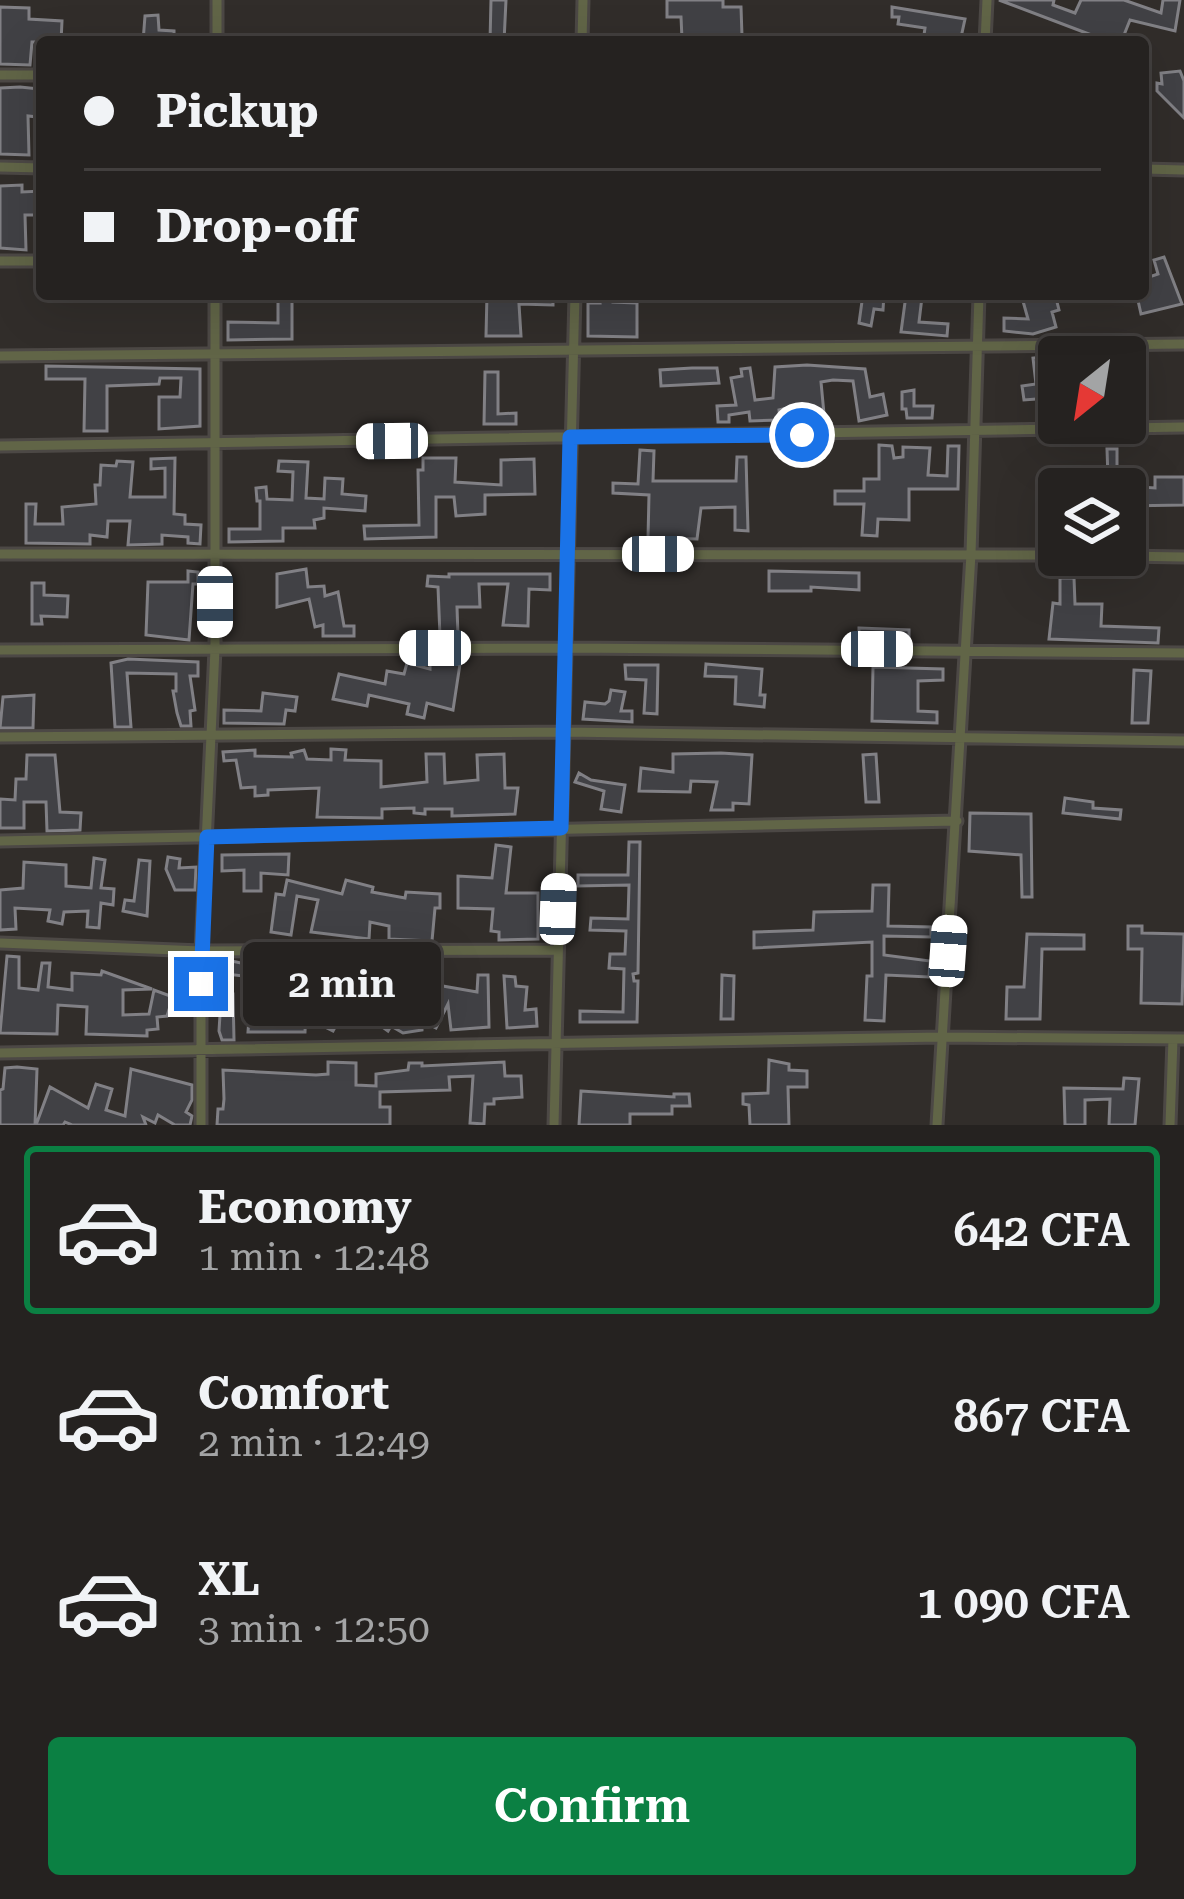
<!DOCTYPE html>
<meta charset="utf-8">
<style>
:root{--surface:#252220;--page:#2d2a29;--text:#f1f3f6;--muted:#a3a4a5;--line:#423f3e;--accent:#0b8043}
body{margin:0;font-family:"Roboto Serif",serif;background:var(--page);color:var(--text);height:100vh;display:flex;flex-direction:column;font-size:45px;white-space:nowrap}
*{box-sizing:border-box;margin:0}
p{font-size:39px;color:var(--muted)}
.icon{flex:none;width:66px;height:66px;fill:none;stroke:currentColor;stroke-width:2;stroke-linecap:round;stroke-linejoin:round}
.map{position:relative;height:1125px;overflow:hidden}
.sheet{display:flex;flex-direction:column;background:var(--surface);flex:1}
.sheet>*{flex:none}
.top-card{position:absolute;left:36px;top:36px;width:1113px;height:264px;border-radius:12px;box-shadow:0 12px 48px #0002,0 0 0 3px var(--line);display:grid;align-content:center;height:264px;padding:0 48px;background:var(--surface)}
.needle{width:78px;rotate:210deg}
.tools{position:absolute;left:1038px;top:336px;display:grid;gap:24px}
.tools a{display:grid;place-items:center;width:108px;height:108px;border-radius:12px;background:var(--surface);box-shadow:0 12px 48px #0002,0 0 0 3px var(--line);font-size:60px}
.end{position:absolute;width:54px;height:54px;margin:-27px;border:15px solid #1a73e8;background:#fff;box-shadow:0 0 0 6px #fff}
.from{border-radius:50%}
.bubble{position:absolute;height:84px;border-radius:12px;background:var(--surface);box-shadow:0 12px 48px #0002,0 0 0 3px var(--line);font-size:39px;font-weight:600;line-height:84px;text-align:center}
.car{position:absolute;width:36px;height:72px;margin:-36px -18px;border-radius:15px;box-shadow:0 0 9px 3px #0007;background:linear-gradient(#fff 24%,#345 0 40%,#fff 0 76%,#345 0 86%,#fff 0)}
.top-card b{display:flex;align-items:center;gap:42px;height:114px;font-size:45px}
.top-card b+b{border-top:3px solid var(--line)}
.top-card i{width:30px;height:30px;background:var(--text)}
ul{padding:21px 0 0;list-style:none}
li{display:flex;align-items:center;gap:36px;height:168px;margin:0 24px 18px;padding:0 24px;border:6px solid transparent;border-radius:12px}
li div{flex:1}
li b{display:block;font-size:45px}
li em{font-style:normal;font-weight:600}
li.selected{border-color:var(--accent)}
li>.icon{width:108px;height:108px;stroke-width:1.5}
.cta{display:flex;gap:24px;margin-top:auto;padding:24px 48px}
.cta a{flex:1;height:138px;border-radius:12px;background:var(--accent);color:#fff;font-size:48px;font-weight:600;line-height:138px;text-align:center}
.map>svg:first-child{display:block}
.building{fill:#414145;stroke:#818085;stroke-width:3}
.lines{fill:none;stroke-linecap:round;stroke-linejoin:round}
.minor-casing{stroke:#4c4845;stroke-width:15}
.minor{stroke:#616547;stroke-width:9}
.route{stroke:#1a73e8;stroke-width:15}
</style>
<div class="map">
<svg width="1184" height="1125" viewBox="0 0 1184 1125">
<rect width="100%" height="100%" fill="#312d2a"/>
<!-- building -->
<path class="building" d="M491,0H506L504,42H490Z
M667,0H723V7H741L742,36H721V42H709L710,38L682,39L681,17H667Z
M999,0H1054L1053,5L1075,13L1081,0H1124L1161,13L1163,0H1180L1175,31L1130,20L1122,40L1113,36L1110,42Z
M0,7L29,8V19L62,21L61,42H32L30,65L0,64Z
M892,7L965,19L960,42H923L925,28L898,24L899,17H892Z
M158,15L159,30L174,31V42H143L145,16Z
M1180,71L1184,81V118L1157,91V83L1162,84L1161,73Z
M20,87L40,89L38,117L28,116L29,155L0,154V88Z
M22,185V192L42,191V215H25L26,250L0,248V186Z
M1164,257L1182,304L1141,314L1137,296L1147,294L1146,278L1158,274L1154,260Z
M278,294H292V339L228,340V322L278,323Z
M487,294L553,295V305L519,304L521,336H486Z
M863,294H884L883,310L874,309L871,326L859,323Z
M1021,294H1055L1059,310L1052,312L1056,327L1033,334L1004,331V318L1028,319Z
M599,295H613V302L637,303V337L588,336V303H600Z
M906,295L922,297L919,322L948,324L947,336L901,332Z
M1054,356L1057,391L1049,392V398L1024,400L1022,386L1036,384L1033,358Z
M807,365L865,369L870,397L883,394L887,415L859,421L853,381L833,380L821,382L824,414L802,415L800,405L779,410L780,420L750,421L749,412L729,415V422H718L717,406L736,405L731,378L742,376L741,369L750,368L755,400L773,398L775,367Z
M46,366L200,369V426L159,429V397H180L181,378H160L159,384L107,386V431H84L85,379H46Z
M692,368H717L719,383L661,386L660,370Z
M485,372H498V414L516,413V424H484Z
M914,390V406H933L932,418H907L906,409H902V392Z
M879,445L892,446L894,458L903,457V447L930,448L928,475L947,476L948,446H959L958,489H909V520L878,519L877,536L862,535L864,504H835V491H864V479H879Z
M1107,449H1117V489H1071V480L1108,479Z
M640,450L654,451L653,481H736L737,457H746L748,531L735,530V507L701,508L697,539L648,538L649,495L613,493V483L638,484Z
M175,458L174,514L185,515V524L201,525L200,544L188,543V537L162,535V544L128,545L130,521H108L107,537L90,535V544L26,543V504H36L35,524H63L62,507L96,504L95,485H100L101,465L116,466L117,461L133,462L130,497H165V468L151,469V459Z
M423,458H456L455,482L501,485V460L534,459L535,494L485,495V514L456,516L454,497H436V537L365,539L364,526L419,525L418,470H423Z
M279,461L308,462L306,498L324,499L325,478L343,479L342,494L366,496L365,511L324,508V518L314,520L315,528H283V541L229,542V529H260V501H257L256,488L266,487L267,499L292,500L293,472L278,471Z
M1155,477H1184V505L1125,506V486L1155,488Z
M306,569L308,587L324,586L325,596L338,592L344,626H354V636H323V625L315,627L309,599L277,607V574Z
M188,571L198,572V584H193L189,640L146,635L148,582H188Z
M769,571L859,573V590L811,587V591H769Z
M449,574H550V590L529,589L528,626L503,625L508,584H479L480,607H457L458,636H440L438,587L427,586L428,576L449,577Z
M1060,578H1074L1075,604H1102L1101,626L1159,628L1158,643L1049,639L1053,603L1060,604Z
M32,583H44V595L68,596L67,617L41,616L42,624H32Z
M859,628L909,630V642L859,640Z
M128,659L198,662V676H190L195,710L190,711L191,726H181L177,713L173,691H176V674L127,673L131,727H115L111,663Z
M407,663L430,669V663L460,664L453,710L427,703L424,718L407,714L409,704L369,695L367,706L333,699L339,674L385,684L387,671L404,674Z
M706,664L762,669L760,695H765L764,707L735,704L736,677L705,676Z
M625,665H658L657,714L644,713L646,680L626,679Z
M873,667L943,669V680L918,681V711L937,712V723L872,721Z
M1134,670L1151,671L1148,723H1132Z
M611,690L625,692L621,711H632V722L583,719L585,702L605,704L609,701Z
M263,693L297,697L295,711L286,710L284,724L224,723V710L261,711Z
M34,695L33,728H0L3,697Z
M331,749L346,750L345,760L381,761V787L427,782L426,754H444L445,783L478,780L477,755L504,754L505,788H518L515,814L452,816V809H425V814L414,813V808L382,809V818L317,817L319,788L268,790V795L255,796V787L241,788L236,760L224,761L223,752L255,750V756L292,757L291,753L304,750L307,759L331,760Z
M721,753L752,755L749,804L733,803V810H711L717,782L691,781L690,792L639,791L641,768L673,772V754Z
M876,754L879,802H866L863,755Z
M27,755H55L60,812L81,813L80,830L47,831L46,802H24V828H0V799L15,800L16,779H26Z
M579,773L591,780L625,785L621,812L601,809L604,791L575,782Z
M1065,798L1093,802V808L1121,810L1120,819L1063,813Z
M970,813L1031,814L1032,897H1022L1021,855L969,851Z
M629,842H640L638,973L633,974L634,981H638L637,1022H580V1011L623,1012L624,969L609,968L610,954H625L626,931L590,930L591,918L628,919L629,885L578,886V875H628Z
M496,845L511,847L506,893H538V939L499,940V932L491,931L493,909L458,908V876L492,878Z
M289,854L288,875L261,873V891H244V870L222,871V855Z
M168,857L180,859L179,868L196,867L195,890H175L166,869Z
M94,858L105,860L101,888L114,889L113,905L101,903L99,928L87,927L88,911L64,912L62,924L48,921L50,910L15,908L16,929L0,930V890L23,888L24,862L66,865V886L91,888Z
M139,860L150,861L147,916L123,911L125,900L134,901Z
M287,880L342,894L346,880L373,887L372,892L405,898L406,892L440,894V908H435L432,941L389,939V926L370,922L369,939L311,932L318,900L297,896L291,935L271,932L276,894L284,895Z
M873,885H889L888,926L931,927V937L884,936V955L930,961L929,977L886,975L884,1021L865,1020L867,976H872V942L754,948V932L813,930L814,912L872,911Z
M1128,926H1142V933L1184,934L1182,1004L1141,1003L1142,949H1128Z
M1027,934L1084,935V949H1042L1040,1019H1006L1007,987H1024Z
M7,956L19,957V988L38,990L42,963H50L48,987L72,990V973L101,975L102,971L152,989L123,990V1015L149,1014L154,990L173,997L167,1016L157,1017L158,1029L147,1030V1036L86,1034L87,1007L58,1005L57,1034L0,1033Z
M227,960L278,971L277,980L226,974Z
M357,963L368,969L366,973L384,984L392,969L427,990L431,984L477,992L478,975H488L489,1027L451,1030L448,1004L436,1028L422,1021V1030L403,1033L391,1026L388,1031L363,1013L357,1025L341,1016L333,1031L319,1024L343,989L325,983L330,966L352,973Z
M722,975L734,976L733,1019H721Z
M504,976L515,977L516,986L527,987L525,1010L536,1009L537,1026L507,1028Z
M274,993L306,1008L305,1032H248L249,1018H253L254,994Z
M224,994H233L234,1040H222L219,1031L220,1015H224Z
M769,1060L789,1064V1070L807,1071V1087H788L789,1125H750L749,1105L743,1104V1094L768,1093Z
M328,1062L356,1063V1085L376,1086V1074L408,1070L409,1063H422V1066L504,1062L505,1076H521L522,1097L494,1099V1104H485L484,1124L470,1123L473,1076L449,1077L450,1090L380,1092V1107H390V1125H217L218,1109H223L224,1099L223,1070L316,1075L328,1074Z
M17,1067L37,1069L35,1125H0V1090L3,1089L5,1068Z
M131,1069L192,1085V1100L186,1112L192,1116L190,1125H175L158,1115L155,1123L143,1117L146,1125H72L65,1122L63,1125H36L50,1087L88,1108L96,1084L112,1089L106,1110L125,1116Z
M1124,1078L1139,1079L1135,1125H1109L1110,1099L1085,1100V1125H1065L1064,1088L1123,1089Z
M581,1091L674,1097V1094H689L690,1106H672V1114H630V1125H579Z"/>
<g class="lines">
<defs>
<path id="minor" d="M217,0V42
M582,42L583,0
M985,42L987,0
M0,75H42
M0,167L42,168
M1143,169L1184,170
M0,261H42
M0,356L1184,344
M0,446L1184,427
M0,554L1059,555
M1061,555L1184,557
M0,650L567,648L1184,653
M0,737L565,732L1184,741
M0,841L957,821
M0,943L201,951L557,950
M0,1053L942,1037L1184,1039
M201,1125V951L215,649V294
M554,1125L575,294
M937,1125L971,554L979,294
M1170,1125L1173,1039"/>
</defs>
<!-- minor casing -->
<use href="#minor" class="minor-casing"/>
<!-- minor -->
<use href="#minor" class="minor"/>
</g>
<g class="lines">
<!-- route -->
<path class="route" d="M201,984L207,837L561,828L570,437L802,435"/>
</g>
</svg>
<div class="tools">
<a><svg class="needle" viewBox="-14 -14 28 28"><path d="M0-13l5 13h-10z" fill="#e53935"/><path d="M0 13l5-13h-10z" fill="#a3a4a5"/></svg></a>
<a><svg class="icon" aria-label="layers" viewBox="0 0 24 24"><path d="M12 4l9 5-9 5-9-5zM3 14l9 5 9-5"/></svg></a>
</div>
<i class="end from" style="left:802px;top:435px"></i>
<i class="end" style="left:201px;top:984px"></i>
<div class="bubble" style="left:243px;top:942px;width:198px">2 min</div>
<i class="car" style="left:392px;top:441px;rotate:269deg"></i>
<i class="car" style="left:658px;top:554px;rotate:90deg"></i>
<i class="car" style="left:215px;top:602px;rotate:180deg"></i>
<i class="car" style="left:435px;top:648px;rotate:270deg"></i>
<i class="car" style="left:877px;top:649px;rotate:90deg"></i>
<i class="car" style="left:558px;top:909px;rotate:2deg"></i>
<i class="car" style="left:948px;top:951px;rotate:4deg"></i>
<div class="top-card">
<b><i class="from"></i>Pickup</b>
<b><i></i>Drop-off</b>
</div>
</div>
<section class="sheet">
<ul>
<li class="selected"><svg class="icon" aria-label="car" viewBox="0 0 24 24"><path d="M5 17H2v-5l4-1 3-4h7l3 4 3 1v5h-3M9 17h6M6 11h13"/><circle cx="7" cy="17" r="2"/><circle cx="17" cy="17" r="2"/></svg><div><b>Economy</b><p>1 min · 12:48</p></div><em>642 CFA</em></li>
<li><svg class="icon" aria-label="car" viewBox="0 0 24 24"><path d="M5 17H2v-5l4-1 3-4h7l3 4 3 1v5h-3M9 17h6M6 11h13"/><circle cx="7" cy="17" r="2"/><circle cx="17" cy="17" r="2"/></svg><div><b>Comfort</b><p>2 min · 12:49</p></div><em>867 CFA</em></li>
<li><svg class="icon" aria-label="car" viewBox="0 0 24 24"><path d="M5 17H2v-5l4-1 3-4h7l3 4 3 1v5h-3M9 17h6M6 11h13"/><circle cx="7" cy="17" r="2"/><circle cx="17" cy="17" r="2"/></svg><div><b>XL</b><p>3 min · 12:50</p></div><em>1 090 CFA</em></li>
</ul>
<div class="cta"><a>Confirm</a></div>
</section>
